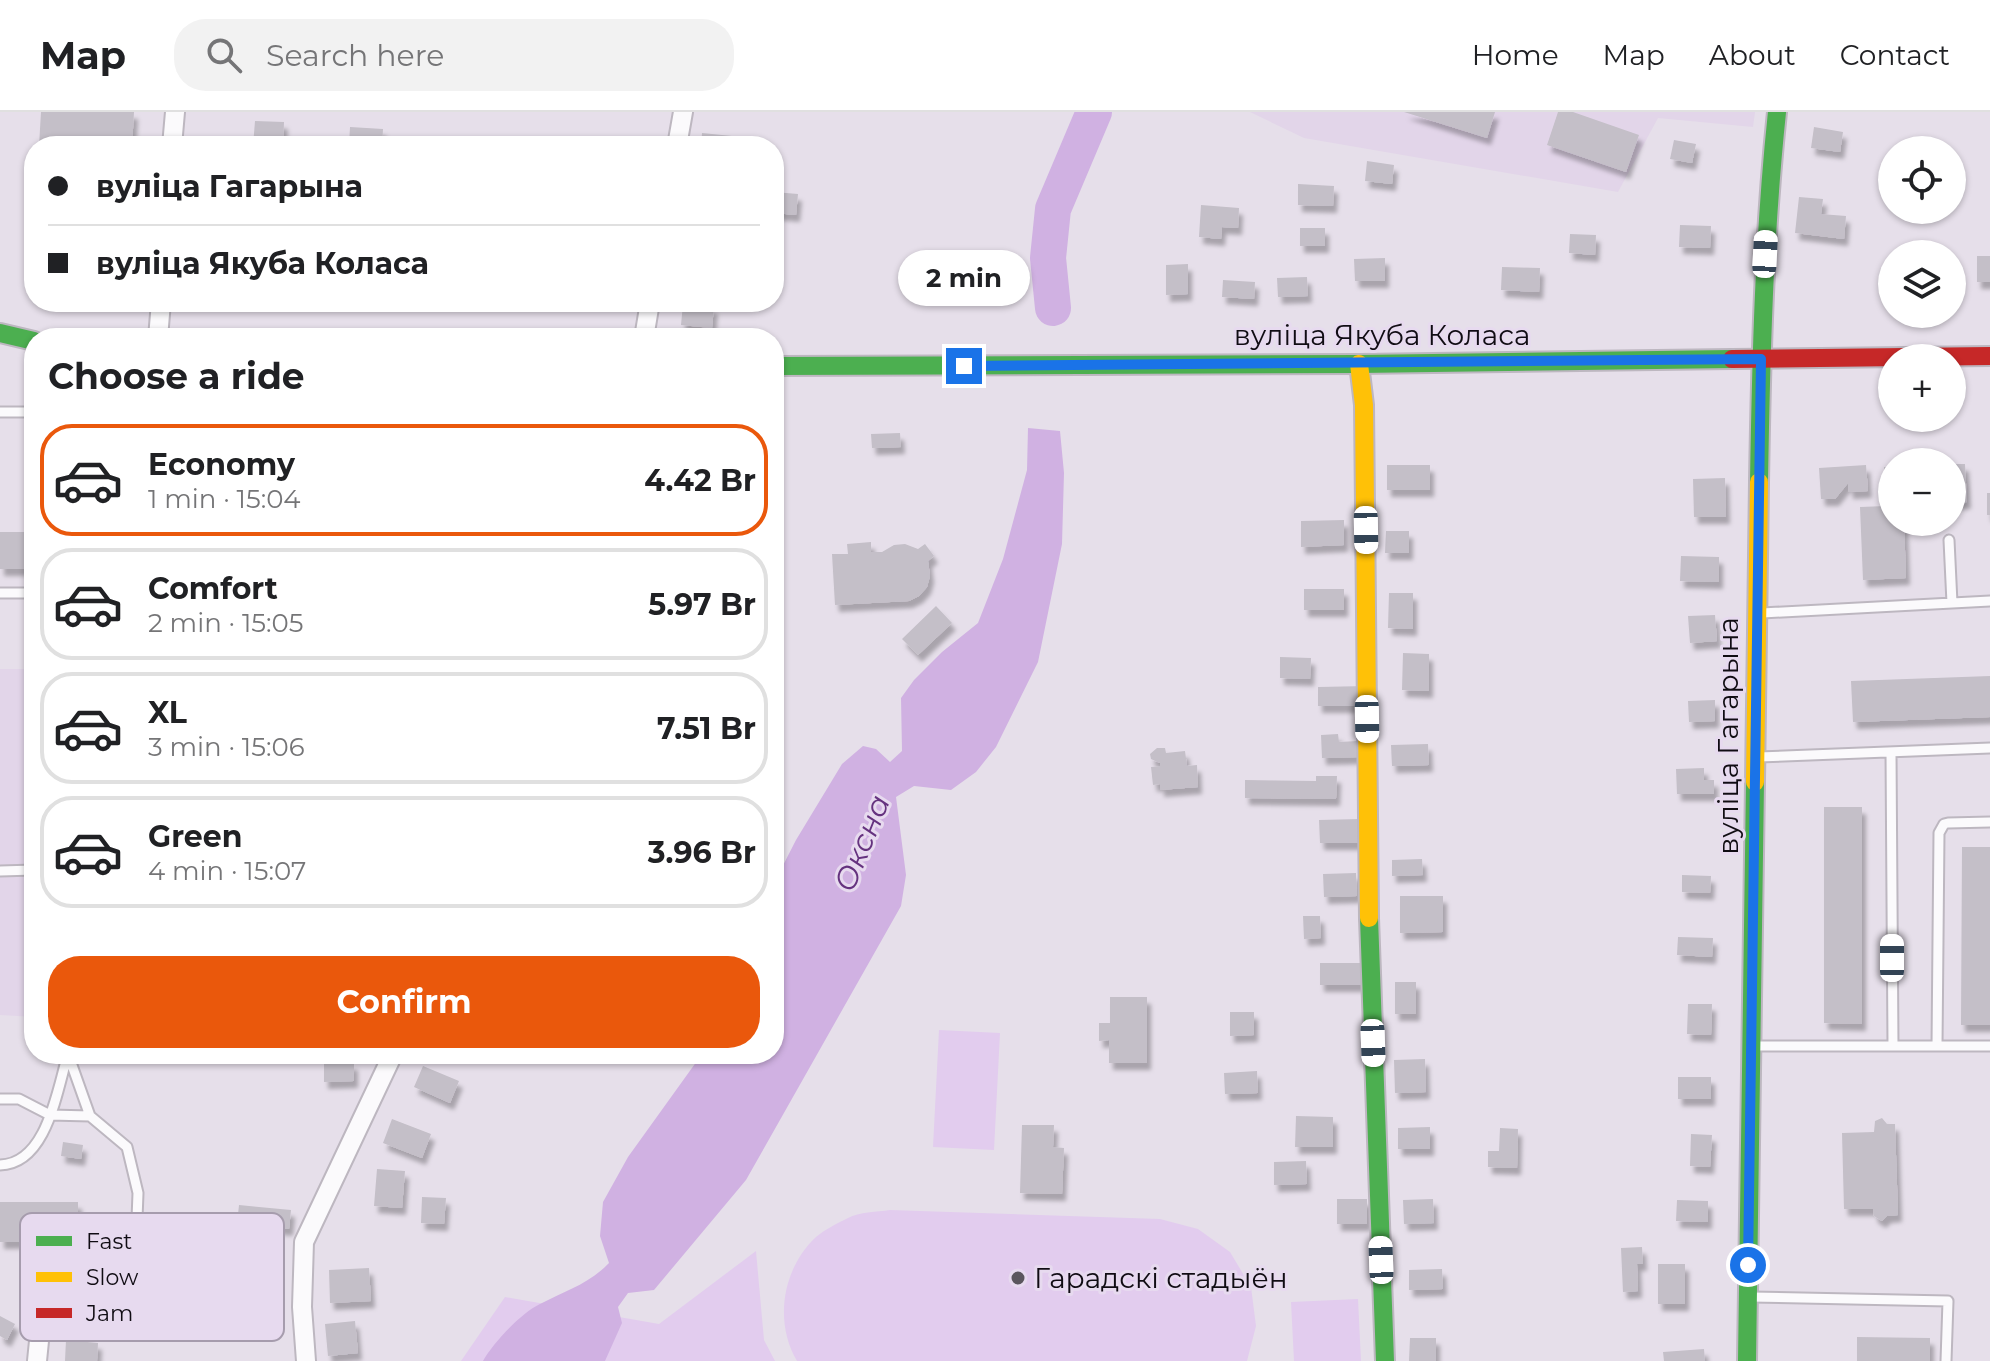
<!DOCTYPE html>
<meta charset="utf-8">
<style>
:root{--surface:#fff;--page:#f2f2f2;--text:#202124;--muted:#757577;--line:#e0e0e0;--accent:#ea580c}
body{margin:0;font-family:Montserrat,sans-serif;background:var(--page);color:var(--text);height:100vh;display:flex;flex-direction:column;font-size:30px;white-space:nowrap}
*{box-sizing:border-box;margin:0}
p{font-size:26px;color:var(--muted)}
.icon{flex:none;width:44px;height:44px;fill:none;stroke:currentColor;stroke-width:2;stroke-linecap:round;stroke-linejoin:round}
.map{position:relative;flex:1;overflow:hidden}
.sheet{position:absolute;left:24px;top:216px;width:760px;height:736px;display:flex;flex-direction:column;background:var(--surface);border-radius:32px;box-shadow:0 2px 6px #0004}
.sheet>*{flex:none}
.top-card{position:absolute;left:24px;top:24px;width:760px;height:176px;border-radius:32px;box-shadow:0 2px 6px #0004;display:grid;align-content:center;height:176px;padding:0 24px;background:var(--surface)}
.fabs{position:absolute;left:1878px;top:24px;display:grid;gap:16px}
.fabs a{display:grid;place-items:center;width:88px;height:88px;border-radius:50%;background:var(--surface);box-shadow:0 2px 6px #0004;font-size:40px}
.end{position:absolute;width:36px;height:36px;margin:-18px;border:10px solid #1a73e8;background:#fff;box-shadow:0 0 0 4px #fff}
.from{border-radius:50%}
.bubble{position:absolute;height:56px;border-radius:28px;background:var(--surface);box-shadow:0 2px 6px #0004;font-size:26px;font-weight:700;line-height:56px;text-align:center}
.car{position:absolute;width:24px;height:48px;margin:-24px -12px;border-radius:10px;box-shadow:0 0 6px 2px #0007;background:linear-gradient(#fff 24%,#345 0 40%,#fff 0 76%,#345 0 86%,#fff 0)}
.top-card b{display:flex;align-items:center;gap:28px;height:76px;font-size:30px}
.top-card b+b{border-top:2px solid var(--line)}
.top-card i{width:20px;height:20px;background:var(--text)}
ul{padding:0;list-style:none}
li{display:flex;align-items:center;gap:24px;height:112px;margin:0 16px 12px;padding:0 8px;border:4px solid var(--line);border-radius:32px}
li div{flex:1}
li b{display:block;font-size:30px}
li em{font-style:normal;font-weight:700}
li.on{border-color:var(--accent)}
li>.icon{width:72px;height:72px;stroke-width:1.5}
h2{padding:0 24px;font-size:36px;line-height:96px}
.action{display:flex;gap:16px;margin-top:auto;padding:16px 24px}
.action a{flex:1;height:92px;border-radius:32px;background:var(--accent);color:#fff;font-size:32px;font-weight:700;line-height:92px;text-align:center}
header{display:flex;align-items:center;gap:48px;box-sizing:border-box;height:112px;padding:0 40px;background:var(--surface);border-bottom:2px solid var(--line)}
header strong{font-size:38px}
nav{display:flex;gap:44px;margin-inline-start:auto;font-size:28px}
.search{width:560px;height:72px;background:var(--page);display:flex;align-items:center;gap:20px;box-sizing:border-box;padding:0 28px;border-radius:32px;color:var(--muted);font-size:30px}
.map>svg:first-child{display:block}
.built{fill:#e2d5e9}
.green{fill:#e2ccee}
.water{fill:#d0b1e2}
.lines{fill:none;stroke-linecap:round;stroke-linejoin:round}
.river{stroke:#d0b1e2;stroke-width:36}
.building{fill:#c4bfc8;filter:url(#shadow)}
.lane-casing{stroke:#bdb7c0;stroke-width:13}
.street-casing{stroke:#bdb7c0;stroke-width:22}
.fast-casing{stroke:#bdb7c0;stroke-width:22}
.slow-casing{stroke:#bdb7c0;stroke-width:22}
.jam-casing{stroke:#bdb7c0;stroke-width:22}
.lane{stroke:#fbfafc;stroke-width:9}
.street{stroke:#fbfafc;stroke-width:18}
.fast{stroke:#4caf50;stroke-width:18}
.slow{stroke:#ffc107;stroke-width:18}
.jam{stroke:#c62828;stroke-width:18}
.route{stroke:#1a73e8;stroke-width:10}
.poi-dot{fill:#5b565e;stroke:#e7daef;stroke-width:3}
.labels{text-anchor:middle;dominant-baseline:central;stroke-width:6;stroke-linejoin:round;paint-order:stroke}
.street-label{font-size:28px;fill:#100c13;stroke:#e7daef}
.poi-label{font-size:28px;fill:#100c13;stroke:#e7daef;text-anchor:start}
.water-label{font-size:30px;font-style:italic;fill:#65327f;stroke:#e7daef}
.key{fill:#e7daef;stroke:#a69cad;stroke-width:2}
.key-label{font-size:22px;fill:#100c13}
</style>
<header>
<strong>Map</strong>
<div class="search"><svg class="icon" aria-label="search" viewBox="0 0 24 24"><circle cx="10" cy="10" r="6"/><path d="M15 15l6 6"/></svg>Search here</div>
<nav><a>Home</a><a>Map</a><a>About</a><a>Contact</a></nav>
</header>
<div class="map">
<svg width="1990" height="1249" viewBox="0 0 1990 1249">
<defs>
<filter id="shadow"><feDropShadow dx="4" dy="7" stdDeviation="2" flood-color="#0004"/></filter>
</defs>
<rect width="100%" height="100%" fill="#e6dfea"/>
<!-- built -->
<path class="built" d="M1250,0H1755L1753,15L1658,6L1618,80L1304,26Z
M0,557H34V905L0,903Z"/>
<!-- green -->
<path class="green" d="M939,918L1000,921L994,1038L933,1035Z
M890,1098L1160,1107L1198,1117L1230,1140L1251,1175L1256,1214L1247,1249H797C774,1210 782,1157 816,1125C824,1118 838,1111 848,1106C859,1100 877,1100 890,1098Z
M756,1139L764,1228L775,1249H461L505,1185L659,1212Z
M1358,1187L1361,1249H1294L1291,1190Z"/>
<!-- water -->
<path class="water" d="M1028,316L1060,319L1064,361L1062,432L1038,550L996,635L976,660L951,678L914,674L896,685L906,763L901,794L746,1068L654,1178L628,1181L618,1195L622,1211L605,1249H483C493,1231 521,1201 540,1192C565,1179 589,1172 609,1151L600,1124L603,1090L628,1045L702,942H774V771L796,728L842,652L863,634L876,637L890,650L902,639L901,586L914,568L942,540L978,511L1003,447L1027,358Z"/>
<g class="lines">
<!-- river -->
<path class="river" d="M1053,196L1048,146L1053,97L1094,0"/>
</g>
<!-- building -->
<path class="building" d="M41,0H134L132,34H39Z
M1404,0H1495L1487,26Z
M1558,0H1573L1639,23L1626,60L1547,33Z
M255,9L284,10L283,34H253Z
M350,15L383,17L382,34H349Z
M1814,15L1843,20L1840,40L1811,36Z
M702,21L732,24L731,34H701Z
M1674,28L1696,32L1692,51L1670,47Z
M1367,49L1394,53L1392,72L1365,69Z
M1298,72L1334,74L1333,94L1298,93Z
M774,80L798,82L796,103L774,101Z
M1799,85L1823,87L1821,102L1846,104L1844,127L1795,121Z
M1201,93L1239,96L1238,116L1222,115L1221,127L1199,125Z
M1680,113L1711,114L1710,136L1679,135Z
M1300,116H1325V134H1300Z
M1570,122L1596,123L1595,143L1569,141Z
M1977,144H1990V170H1977Z
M1385,146V169H1355L1354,147Z
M1188,152V182L1166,183V153Z
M1502,155L1540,156L1539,180L1501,178Z
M1307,165L1308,184L1278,185L1277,166Z
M1223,168L1255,170L1254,187L1222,185Z
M683,192L714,195L712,216L681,213Z
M900,321L901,335L872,336L871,322Z
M1952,352H1965L1967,390L1952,391Z
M1387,353H1430V378H1387Z
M1866,353L1868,379L1849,380L1848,371L1835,387H1821L1819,356Z
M1884,355H1892V410H1904L1906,466L1863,468L1860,395L1886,394Z
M1725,366L1726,405H1694L1693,367Z
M1987,381H1990V403H1987Z
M1344,408V433L1301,435V409Z
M1386,419H1409V441H1385Z
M0,420H34V457H0Z
M871,430V440H882L894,433L905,432L918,437L925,432L934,444L928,449L930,464L927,475L919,484L909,489L835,493L832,442H848L847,432Z
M1681,444L1719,445V470L1680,469Z
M1304,477H1344V498H1304Z
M1389,481H1413V517L1388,516Z
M936,494L952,511L918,543L902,527Z
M1715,503L1717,529L1690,531L1688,504Z
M1403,541L1429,542V579L1402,578Z
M1280,545L1311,546L1310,567L1280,566Z
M1990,564V605L1853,610L1851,569Z
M1367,574V594H1318V575Z
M1715,588V609L1689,610L1688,589Z
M1338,622L1339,630L1358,629L1359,645L1322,646L1321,623Z
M1428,632L1429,653L1392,654L1391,633Z
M1157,636H1165L1166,641L1185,639L1187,654L1197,653L1198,675L1160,678V672L1153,673L1151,655L1160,654V651L1151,647L1150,642Z
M1704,656V668H1714V682H1677L1676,657Z
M1316,664H1337L1336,687L1245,686V668L1316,669Z
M1824,695H1862V912L1824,911Z
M1360,707V731H1320L1319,708Z
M1962,735H1990V913H1961Z
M1422,747L1423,763L1392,764V748Z
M1356,761L1357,784L1324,785L1323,762Z
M1682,763L1711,764L1710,781L1682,780Z
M1400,784H1443V820L1400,821Z
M1303,804H1320L1321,826L1304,827Z
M1678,825L1713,826L1712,845L1677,843Z
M1320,851H1364V873H1320Z
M1395,870H1416V902H1395Z
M1110,885H1147V951H1109V928L1099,929V911H1110Z
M1688,892H1712L1711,923L1687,922Z
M1230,900H1254V923L1230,924Z
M1425,947L1426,980L1395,981L1394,948Z
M324,951H354V969L324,970Z
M423,954L459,969L450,991L414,975Z
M1257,959L1258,981L1225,982L1224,961Z
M1678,965H1711V987H1678Z
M1296,1004L1333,1005V1035H1295Z
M1882,1006L1887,1012H1895L1898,1103L1887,1104L1882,1109L1874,1104L1873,1097H1844L1842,1021L1874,1020L1875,1009Z
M392,1007L431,1022L422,1046L383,1031Z
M1022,1013H1054L1053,1035L1064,1036L1062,1082L1020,1081Z
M1430,1015V1037H1398V1016Z
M1500,1016L1518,1017L1517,1056L1488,1055V1039H1499Z
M1691,1022L1712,1023L1710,1055L1690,1054Z
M63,1030L83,1033L81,1047L61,1044Z
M1306,1049L1307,1072L1274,1073V1050Z
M377,1057L405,1059L402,1096L374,1094Z
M422,1085L446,1086L444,1112L421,1111Z
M1337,1087H1367V1112H1337Z
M1433,1087L1434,1111L1404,1112L1403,1088Z
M1677,1088L1708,1089V1110L1676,1109Z
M0,1090H78V1129L0,1130Z
M239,1093L291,1098L289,1117L237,1112Z
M1642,1135L1643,1152H1637L1638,1179L1623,1180L1621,1136Z
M1658,1152H1685V1192H1658Z
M369,1156L371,1189L330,1191L329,1158Z
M1442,1157L1443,1177L1409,1178V1158Z
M0,1204L15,1212L7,1228L0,1224Z
M355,1209L358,1241L328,1244L325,1212Z
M1857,1225L1930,1226V1249H1857Z
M1410,1226H1436V1249H1409Z
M66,1228L98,1231L97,1249H65Z
M1704,1237L1705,1249H1664L1663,1240Z"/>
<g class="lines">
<defs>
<path id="lane" d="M0,300H34
M1949,428L1952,491
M0,481H34
M1762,501L1990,489
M1891,640L1893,934
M1758,645L1990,636
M0,759L34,758
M1755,934H1990
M1937,934L1939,721L1944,712L1948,711L1990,710
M0,987H19L50,1003L90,1004
M0,1053C47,1052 57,978 68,942
M44,1179L119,1146L137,1107L138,1081L127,1035L90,1004L68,942
M1751,1185L1948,1189L1946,1249"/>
<path id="street" d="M172,34L175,0
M677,34L683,0
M158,226L161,190
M644,226L650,190
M37,1249L44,1179
M306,1249L302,1195L304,1130L393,942"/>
<path id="fast" d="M0,221L34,229
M774,254L1359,252L1732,247
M1759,370C1761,246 1764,123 1777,0
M1369,806L1385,1249
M1747,1249L1755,670"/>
<path id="slow" d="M1359,252L1364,293L1369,806
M1755,670L1759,370"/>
<path id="jam" d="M1732,247L1990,244"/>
</defs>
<!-- lane casing -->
<use href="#lane" class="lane-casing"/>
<!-- street casing -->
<use href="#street" class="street-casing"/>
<!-- fast casing -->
<use href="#fast" class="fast-casing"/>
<!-- slow casing -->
<use href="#slow" class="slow-casing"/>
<!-- jam casing -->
<use href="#jam" class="jam-casing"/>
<!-- lane -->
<use href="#lane" class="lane"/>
<!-- street -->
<use href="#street" class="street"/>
<!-- fast -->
<use href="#fast" class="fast"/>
<!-- slow -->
<use href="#slow" class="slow"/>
<!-- jam -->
<use href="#jam" class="jam"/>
</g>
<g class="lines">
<!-- route -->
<path class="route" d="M964,254L1761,247L1748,1153"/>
</g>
<!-- markers -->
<circle class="poi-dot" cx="1018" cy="1166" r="8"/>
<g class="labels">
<!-- street labels -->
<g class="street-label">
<text x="1382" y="223">вуліца Якуба Коласа</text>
<text transform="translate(1728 624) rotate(-90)">вуліца Гагарына</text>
</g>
<!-- poi labels -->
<g class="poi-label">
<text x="1034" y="1166">Гарадскі стадыён</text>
</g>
<!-- water labels -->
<g class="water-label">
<text transform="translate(862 731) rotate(-68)">Оксна</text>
</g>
</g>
<!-- legend -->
<rect x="20" y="1101" width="264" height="128" rx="12" class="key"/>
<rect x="36" y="1124" width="36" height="10" fill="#4caf50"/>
<rect x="36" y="1160" width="36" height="10" fill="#ffc107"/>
<rect x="36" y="1196" width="36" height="10" fill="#c62828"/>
<g class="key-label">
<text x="86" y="1137">Fast</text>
<text x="86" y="1173">Slow</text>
<text x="86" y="1209">Jam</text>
</g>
</svg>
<div class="fabs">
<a><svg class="icon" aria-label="locate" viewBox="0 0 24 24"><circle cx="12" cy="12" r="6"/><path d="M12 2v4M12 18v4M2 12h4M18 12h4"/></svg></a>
<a><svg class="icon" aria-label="layers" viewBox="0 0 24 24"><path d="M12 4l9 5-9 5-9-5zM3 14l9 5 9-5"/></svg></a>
<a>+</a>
<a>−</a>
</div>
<i class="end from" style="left:1748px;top:1153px"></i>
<i class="end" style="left:964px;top:254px"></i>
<div class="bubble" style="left:898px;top:138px;width:132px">2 min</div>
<i class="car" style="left:1765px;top:142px;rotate:3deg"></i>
<i class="car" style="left:1366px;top:418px;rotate:179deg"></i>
<i class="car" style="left:1367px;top:607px;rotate:179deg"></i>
<i class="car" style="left:1892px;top:846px;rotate:0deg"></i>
<i class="car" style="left:1373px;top:931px;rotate:178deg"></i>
<i class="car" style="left:1381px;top:1148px;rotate:358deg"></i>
<div class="top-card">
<b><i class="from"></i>вуліца Гагарына</b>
<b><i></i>вуліца Якуба Коласа</b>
</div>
<section class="sheet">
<h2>Choose a ride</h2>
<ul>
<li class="on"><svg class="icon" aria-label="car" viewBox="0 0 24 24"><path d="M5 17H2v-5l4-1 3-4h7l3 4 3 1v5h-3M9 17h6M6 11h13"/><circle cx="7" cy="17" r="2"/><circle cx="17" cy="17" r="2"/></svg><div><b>Economy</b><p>1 min · 15:04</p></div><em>4.42 Br</em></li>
<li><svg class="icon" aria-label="car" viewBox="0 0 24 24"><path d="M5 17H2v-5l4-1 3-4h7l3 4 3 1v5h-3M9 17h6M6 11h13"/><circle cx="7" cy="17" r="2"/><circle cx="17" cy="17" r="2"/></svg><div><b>Comfort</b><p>2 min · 15:05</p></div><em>5.97 Br</em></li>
<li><svg class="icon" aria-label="car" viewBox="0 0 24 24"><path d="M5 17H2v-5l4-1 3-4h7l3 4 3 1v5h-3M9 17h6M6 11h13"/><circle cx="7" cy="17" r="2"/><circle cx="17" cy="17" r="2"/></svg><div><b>XL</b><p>3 min · 15:06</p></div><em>7.51 Br</em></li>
<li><svg class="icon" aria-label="car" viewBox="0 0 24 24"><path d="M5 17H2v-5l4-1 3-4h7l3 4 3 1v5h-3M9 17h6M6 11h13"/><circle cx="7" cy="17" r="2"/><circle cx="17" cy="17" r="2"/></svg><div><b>Green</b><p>4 min · 15:07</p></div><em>3.96 Br</em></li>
</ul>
<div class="action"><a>Confirm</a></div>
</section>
</div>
